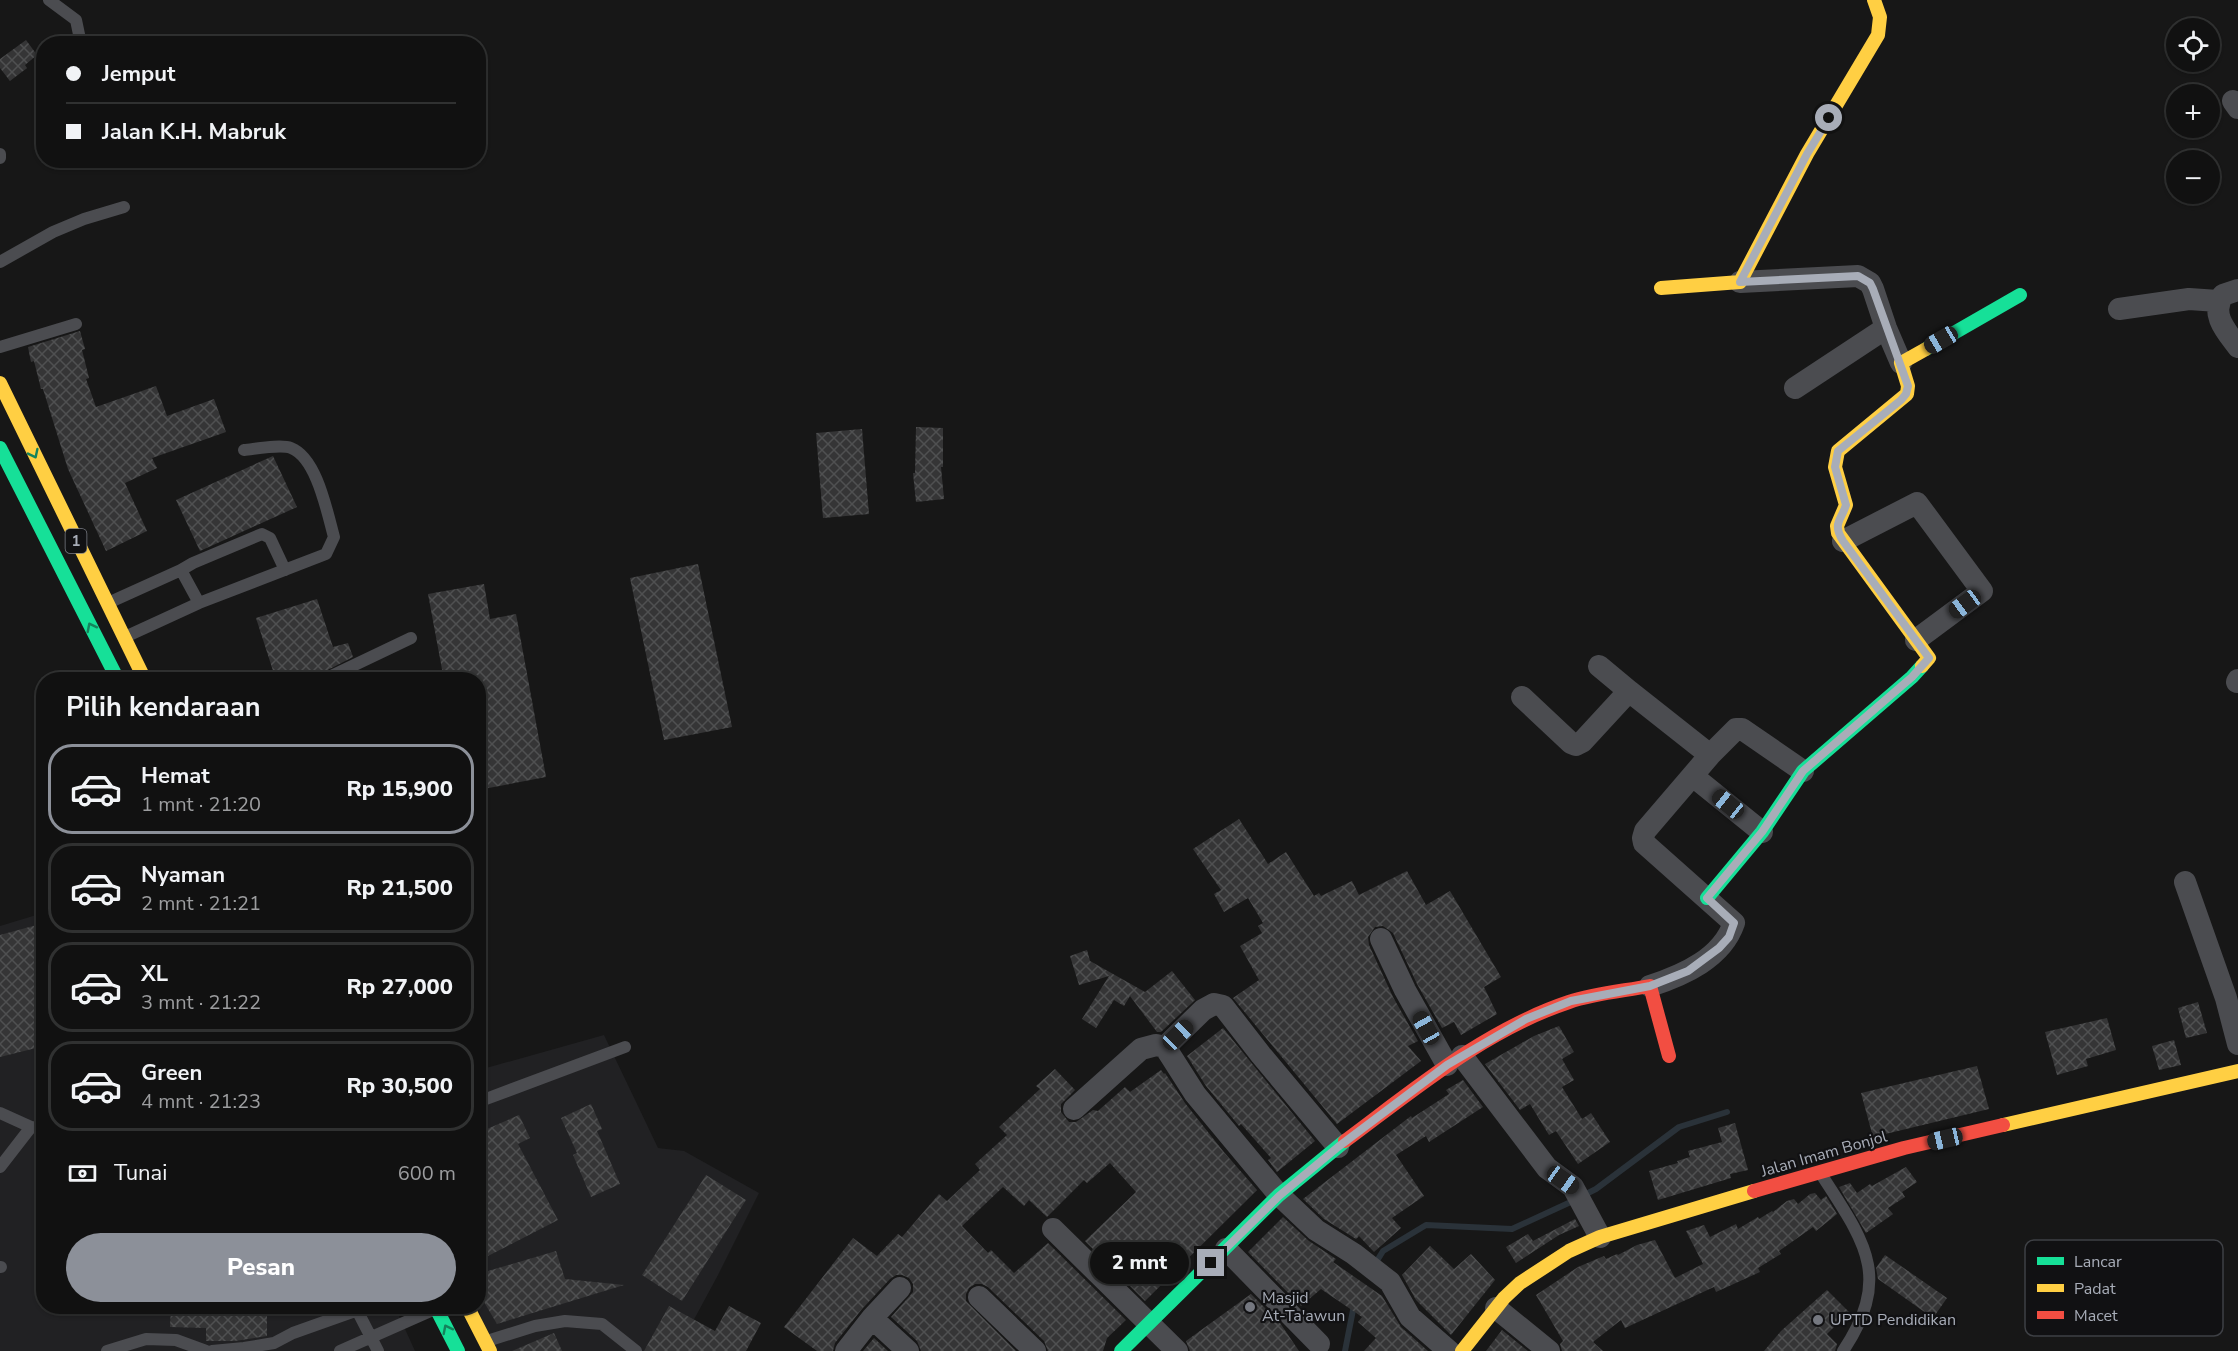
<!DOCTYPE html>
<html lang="id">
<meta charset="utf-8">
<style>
:root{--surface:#111;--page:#1a1a1a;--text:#f1f3f6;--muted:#9c9d9f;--line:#303131;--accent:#8c9099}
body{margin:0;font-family:"Nunito Sans",sans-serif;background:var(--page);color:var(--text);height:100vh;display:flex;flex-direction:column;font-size:22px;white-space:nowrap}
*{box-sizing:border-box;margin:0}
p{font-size:20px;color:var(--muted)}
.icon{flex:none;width:33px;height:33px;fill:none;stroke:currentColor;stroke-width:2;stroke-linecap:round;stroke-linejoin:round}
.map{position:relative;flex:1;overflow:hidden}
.drawer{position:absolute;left:36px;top:672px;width:450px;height:642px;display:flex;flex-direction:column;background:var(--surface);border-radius:24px;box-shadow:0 2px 4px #0004,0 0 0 2px var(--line)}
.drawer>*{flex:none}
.hud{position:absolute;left:36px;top:36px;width:450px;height:132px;border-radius:24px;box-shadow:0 2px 4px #0004,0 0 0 2px var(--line);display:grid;align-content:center;height:132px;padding:0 30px;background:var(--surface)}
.tools{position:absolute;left:2166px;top:18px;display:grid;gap:12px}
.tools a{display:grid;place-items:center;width:54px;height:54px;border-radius:50%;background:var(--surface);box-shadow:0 2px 4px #0004,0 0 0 2px var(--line);font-size:30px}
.end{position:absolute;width:27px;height:27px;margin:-14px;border:8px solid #a8adb8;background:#111;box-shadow:0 0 0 3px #111}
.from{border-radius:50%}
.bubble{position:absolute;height:42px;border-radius:21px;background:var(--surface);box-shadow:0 2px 4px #0004,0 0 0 2px var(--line);font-size:20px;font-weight:800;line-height:42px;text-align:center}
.car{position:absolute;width:18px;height:36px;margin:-18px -9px;border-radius:8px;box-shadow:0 0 4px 2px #0007;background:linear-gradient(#222 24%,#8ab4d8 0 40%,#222 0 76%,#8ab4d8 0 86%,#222 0)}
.hud b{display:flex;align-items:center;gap:21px;height:57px;font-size:22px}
.hud b+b{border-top:2px solid var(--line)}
.hud i{width:15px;height:15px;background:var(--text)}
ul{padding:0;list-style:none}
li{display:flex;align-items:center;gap:18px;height:90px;margin:0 12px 9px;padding:0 18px;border:3px solid var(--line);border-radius:24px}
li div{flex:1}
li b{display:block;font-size:22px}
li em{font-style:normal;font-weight:800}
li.current{border-color:var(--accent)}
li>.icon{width:54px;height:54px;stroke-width:1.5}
h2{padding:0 30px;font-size:27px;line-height:72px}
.pay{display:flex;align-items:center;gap:15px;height:66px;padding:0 30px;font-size:22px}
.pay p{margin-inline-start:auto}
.cta{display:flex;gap:12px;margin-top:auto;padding:12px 30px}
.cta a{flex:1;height:69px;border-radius:36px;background:var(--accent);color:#fff;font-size:24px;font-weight:800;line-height:69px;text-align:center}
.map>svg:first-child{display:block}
.built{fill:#212123}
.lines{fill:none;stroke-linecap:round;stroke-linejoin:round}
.stream{stroke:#2a3239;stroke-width:6}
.building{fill:url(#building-cross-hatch)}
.lane{stroke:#4b4c50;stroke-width:12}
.street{stroke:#4b4c50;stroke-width:22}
.fast{stroke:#16e098;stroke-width:14}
.slow{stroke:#ffcf43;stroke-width:14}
.jam{stroke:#f24e42;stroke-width:14}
.oneway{stroke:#14835c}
.route{stroke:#a8adb8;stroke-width:8}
.poi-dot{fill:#757880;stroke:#111113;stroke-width:2}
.labels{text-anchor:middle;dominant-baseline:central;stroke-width:4.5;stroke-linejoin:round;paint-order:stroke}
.shield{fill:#111113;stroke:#7b7e86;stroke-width:1.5}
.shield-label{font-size:15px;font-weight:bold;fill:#a8adb8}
.street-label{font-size:16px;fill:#a8adb8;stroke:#111113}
.poi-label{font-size:16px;fill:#a8adb8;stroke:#111113;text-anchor:start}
.key{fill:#111113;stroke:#3e4045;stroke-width:1.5}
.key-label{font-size:16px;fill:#a8adb8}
</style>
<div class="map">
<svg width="2238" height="1351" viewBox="0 0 2238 1351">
<defs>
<pattern id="building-cross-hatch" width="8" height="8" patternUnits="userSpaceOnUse" patternTransform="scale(1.5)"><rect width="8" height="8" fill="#353536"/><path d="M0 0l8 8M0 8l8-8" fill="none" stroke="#4f5051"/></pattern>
</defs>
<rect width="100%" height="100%" fill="#171717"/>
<!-- built -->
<path class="built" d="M43,913L44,1306L395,1307L415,1351H0V926Z
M604,1035L658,1148L684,1151L759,1193L718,1275L677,1351H490L478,1306L479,1070Z"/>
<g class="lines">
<!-- stream -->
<path class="stream" d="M1584,1195L1596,1189L1679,1127L1727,1112
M1375,1264L1383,1251L1426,1225L1512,1229L1575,1200
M1345,1351L1354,1305"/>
</g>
<!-- building -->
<path class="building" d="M26,40L37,55L25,65L27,68L10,81L0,68V59Z
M80,331L85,349L82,350L89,378L86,379L96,407L156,386L167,416L214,399L226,432L152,458L157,468L125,483L147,531L106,551L68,469L43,389H41L34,361L31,362L28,347Z
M916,427L943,428V467H941L944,499L916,502L913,473H915Z
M862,429L869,514L823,518L816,433Z
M273,456L297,507L200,551L176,500Z
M698,564L732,727L664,740L630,578Z
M484,584L490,619L516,614L546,777L478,790V680H444L428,594Z
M317,599L333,647L348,643L353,657L316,676L304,680H276L256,618Z
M1239,819L1268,864L1286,852L1314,896L1319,893L1321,896L1352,881L1359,895L1407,871L1426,905L1450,891L1501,977L1484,987L1497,1014L1461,1035L1454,1022L1442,1028L1417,984L1393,933L1383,926L1375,927L1368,937L1369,945L1393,997L1418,1041L1408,1046L1421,1061L1337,1124L1233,998L1259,980L1240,946L1262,933L1258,926L1263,923L1248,898L1224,912L1214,894L1221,890L1193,849Z
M44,923V1046L0,1057V935Z
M1087,950L1090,961L1145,992L1172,971L1195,1000L1161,1032H1157L1130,996L1124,1006L1114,1000L1096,1028L1082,1019L1109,976L1079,985L1070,956Z
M2198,1002L2207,1033L2186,1038L2178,1008Z
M2107,1018L2116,1050L2086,1059L2088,1066L2057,1075L2045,1032Z
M1559,1026L1574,1052L1562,1059L1574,1080L1562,1087L1582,1119L1591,1113L1610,1142L1578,1164L1556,1131L1549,1135L1530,1104L1520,1110L1485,1064L1534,1036Z
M1223,1028L1315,1141L1277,1172L1268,1160L1271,1158L1241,1124L1239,1126L1206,1086L1187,1056Z
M2174,1040L2181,1065L2159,1070L2152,1046Z
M1977,1066L1989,1109L1873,1137L1861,1093Z
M1055,1069L1075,1090L1061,1104V1112L1069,1122H1076L1093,1110L1098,1111L1125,1087L1130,1092L1161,1070L1164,1074L1165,1073L1185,1103L1223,1151L1257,1190L1145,1301L1085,1241L1136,1192L1110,1163L1087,1183L1084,1180L1047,1217L1029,1200L1024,1206L1003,1187L962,1226L988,1253L991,1250L1014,1273L1048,1243L1126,1320L1107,1338L1103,1351H1048L1044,1341L988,1287L982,1284H975L969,1288L966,1294V1301L1016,1351H921L917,1341L891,1317L913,1292V1284L909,1278L902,1275H896L890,1279L862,1309L835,1343L833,1351H817L784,1327L853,1238L877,1256L898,1234L902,1237L939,1194L947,1201L980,1170L975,1164L1007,1135L999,1127L1040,1089L1036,1086Z
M1463,1080L1483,1107L1429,1142L1426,1136L1396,1155L1424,1196L1392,1218L1401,1228L1374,1252L1359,1236L1356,1239L1324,1219L1303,1199L1411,1116L1412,1118L1449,1094L1446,1090Z
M591,1104L602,1129L597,1131L620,1184L591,1197L573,1155L577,1153L561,1118Z
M519,1115L530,1138L518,1144L558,1220L486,1257L478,1243V1133Z
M1735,1123L1748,1170L1730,1174L1731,1178L1658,1200L1649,1171L1678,1163L1677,1161L1690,1157L1688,1151L1722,1142L1718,1128Z
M1906,1167L1917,1182L1902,1192L1905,1197L1888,1208L1893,1214L1866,1233L1839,1187L1850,1183L1857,1193L1870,1184L1872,1186Z
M706,1175L746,1200L682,1301L642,1275Z
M1815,1193L1821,1200L1826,1196L1837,1214L1816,1231L1813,1227L1779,1251L1781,1254L1758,1268L1760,1272L1716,1292L1714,1287L1625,1328L1621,1320L1593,1342L1603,1351H1562L1560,1344L1563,1341L1536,1295L1578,1267L1604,1256L1606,1259L1617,1254L1618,1255L1637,1245L1655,1240L1675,1278L1703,1264L1686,1231L1704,1225L1710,1237L1736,1224L1738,1229L1758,1217L1759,1219L1772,1211L1773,1212L1787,1201L1794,1199L1798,1204L1810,1194Z
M1283,1217L1309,1241L1336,1259L1333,1262L1382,1296L1401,1327L1428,1351H1364L1376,1338L1358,1322L1362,1317L1321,1289L1301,1306L1248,1252Z
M1575,1219L1579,1226L1559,1235L1516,1263L1506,1247L1528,1234L1533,1241Z
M1430,1246L1454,1269L1471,1254L1495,1280L1451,1335L1416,1300L1402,1275Z
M556,1251L565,1279L624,1285L497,1324L478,1292V1274Z
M1885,1255L1947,1298L1933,1318L1878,1279L1876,1268Z
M1827,1290L1849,1312L1827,1334L1837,1344L1835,1351H1764L1781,1331Z
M1251,1294L1280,1323L1299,1351H1190L1186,1341Z
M171,1306H267V1336L235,1341H206V1328L170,1327Z
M669,1306L715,1331L729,1306L761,1323L746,1351H644Z
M1502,1330L1528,1351H1486Z
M554,1333L562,1351H512Z
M874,1338L888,1351H863Z"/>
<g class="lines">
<!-- lane -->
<path class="lane" d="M49,0L76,20L81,44
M0,154V158
M0,262L53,232L84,219L124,207
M0,347L76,324
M181,570L193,563L262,534L270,538L285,570
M108,603L181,570L199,603
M125,637L199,603L326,554L334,537C327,512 317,458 291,448C281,444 255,449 244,450
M323,680L411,638
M478,1102L625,1047
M0,1113L31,1127
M0,1167L31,1127L44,1128
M1821,1174C1864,1241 1893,1276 1843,1351
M0,1267H1
M358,1312L378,1351
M487,1341L535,1326L565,1321L602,1324L636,1351
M107,1351L146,1339L176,1340L206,1351
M212,1351L244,1348L274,1343L293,1333L369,1306
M340,1351L435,1309"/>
<!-- street -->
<path class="street" d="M2233,101L2238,108
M1740,282L1858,276L1870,283L1873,289L1886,328L1901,363
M2238,290L2223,295C2210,314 2226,331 2238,347
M2119,309L2189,299L2218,301
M1795,388L1886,328
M1843,541L1917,503L1982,591L1916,640
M1599,666L1629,691
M2237,682L2238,680
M1522,697L1571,743L1576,745L1582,742L1629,691L1710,755
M1694,777L1762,832
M2185,882L2226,998L2238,1044
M1381,939L1405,990L1447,1065
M1650,986C1684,975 1722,958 1734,923L1644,843L1643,838L1645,831L1710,755L1736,729H1742L1803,771
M1462,1056L1547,1168L1573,1187L1600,1237
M1074,1109L1141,1049L1156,1045L1165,1047
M1338,1147L1261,1055L1223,1006L1214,1004L1203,1010L1165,1047L1195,1094L1279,1195L1316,1230L1354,1254L1390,1282L1410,1317L1449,1351
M1053,1229L1177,1351
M1226,1249L1319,1344
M979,1297L1035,1351
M1496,1308L1549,1351
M872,1318L908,1351
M846,1351L872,1318L900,1288"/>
<!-- fast -->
<path class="fast" d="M1926,349L2020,295
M0,448L118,680
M1707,898L1762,832L1803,771L1912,677L1922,666
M435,1306L458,1351
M1121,1351L1279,1195L1345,1141"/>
<!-- slow -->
<path class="slow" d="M1661,288L1740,282L1807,154L1878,35L1880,17L1874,0
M0,383L145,680
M1922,666L1929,658L1838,533L1837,526L1846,505L1835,467L1838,451L1907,394L1908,386L1901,363L1926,349
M2003,1125L2238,1071
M467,1306L490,1351
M1462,1351L1504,1298L1520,1283L1569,1251L1600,1237L1754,1191"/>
<!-- jam -->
<path class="jam" d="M1345,1141C1415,1089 1485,1030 1569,1002C1595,993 1624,991 1650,986L1669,1056
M1754,1191L1904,1148L2003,1125"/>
</g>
<!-- one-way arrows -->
<defs><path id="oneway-chevron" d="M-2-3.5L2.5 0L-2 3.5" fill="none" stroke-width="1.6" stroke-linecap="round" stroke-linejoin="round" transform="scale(1.5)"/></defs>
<g class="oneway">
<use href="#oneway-chevron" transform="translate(34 454) rotate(64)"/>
<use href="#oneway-chevron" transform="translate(91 627) rotate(-117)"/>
<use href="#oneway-chevron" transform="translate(447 1329) rotate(-117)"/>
</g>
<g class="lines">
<!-- route -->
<path class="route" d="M1211,1263L1279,1196L1338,1147L1447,1065L1526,1019L1571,1001L1650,986L1688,971L1719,948L1729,937L1734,923L1707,898L1762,832L1803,771L1912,677L1929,658L1843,541C1832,523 1841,521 1846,505L1835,467L1838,451L1901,400L1906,394L1908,386L1873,289L1870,283L1858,276L1740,282L1807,154L1829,118"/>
</g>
<!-- markers -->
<g class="poi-dot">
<circle cx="1250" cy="1307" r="6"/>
<circle cx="1818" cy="1320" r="6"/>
</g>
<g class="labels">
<!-- shield labels -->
<rect class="shield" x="65.5" y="529" width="21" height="24" rx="4.5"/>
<g class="shield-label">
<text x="76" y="541">1</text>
</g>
<!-- street labels -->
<g class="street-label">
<text transform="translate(1824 1154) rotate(-16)">Jalan Imam Bonjol</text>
</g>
<!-- poi labels -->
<g class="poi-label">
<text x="1262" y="1298">Masjid<tspan x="1262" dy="18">At-Ta'awun</tspan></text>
<text x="1830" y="1320">UPTD Pendidikan</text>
</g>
</g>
<!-- legend -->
<rect x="2025" y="1240" width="198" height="96" rx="9" class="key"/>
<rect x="2037" y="1257" width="27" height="8" fill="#16e098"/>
<rect x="2037" y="1284" width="27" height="8" fill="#ffcf43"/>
<rect x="2037" y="1311" width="27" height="8" fill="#f24e42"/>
<g class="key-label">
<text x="2074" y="1267">Lancar</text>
<text x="2074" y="1294">Padat</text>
<text x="2074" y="1321">Macet</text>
</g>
</svg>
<div class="tools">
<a><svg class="icon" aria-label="locate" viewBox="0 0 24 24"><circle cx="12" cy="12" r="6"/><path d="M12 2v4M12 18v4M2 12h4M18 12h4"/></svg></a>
<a>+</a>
<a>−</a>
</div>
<i class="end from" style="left:1829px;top:118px"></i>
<i class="end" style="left:1211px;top:1263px"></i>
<div class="bubble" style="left:1090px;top:1242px;width:99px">2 mnt</div>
<i class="car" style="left:1941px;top:340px;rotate:240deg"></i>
<i class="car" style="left:1965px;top:604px;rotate:234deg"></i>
<i class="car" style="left:1728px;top:804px;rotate:309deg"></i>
<i class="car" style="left:1426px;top:1028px;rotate:331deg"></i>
<i class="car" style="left:1178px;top:1035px;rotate:46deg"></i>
<i class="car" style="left:1945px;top:1139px;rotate:257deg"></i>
<i class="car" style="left:1563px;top:1180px;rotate:125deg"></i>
<div class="hud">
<b><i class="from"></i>Jemput</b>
<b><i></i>Jalan K.H. Mabruk</b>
</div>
<section class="drawer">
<h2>Pilih kendaraan</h2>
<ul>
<li class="current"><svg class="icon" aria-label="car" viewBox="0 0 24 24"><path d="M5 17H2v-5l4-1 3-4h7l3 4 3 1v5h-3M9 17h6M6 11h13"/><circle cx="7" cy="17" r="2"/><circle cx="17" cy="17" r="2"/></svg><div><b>Hemat</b><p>1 mnt · 21:20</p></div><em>Rp 15,900</em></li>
<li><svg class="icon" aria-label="car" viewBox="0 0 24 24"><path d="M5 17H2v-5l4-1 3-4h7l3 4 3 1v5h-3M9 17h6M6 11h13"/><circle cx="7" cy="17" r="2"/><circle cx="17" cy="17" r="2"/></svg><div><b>Nyaman</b><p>2 mnt · 21:21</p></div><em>Rp 21,500</em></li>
<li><svg class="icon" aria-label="car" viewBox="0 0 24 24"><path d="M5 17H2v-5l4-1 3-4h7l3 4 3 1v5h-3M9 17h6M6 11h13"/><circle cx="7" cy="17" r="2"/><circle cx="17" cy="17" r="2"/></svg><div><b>XL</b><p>3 mnt · 21:22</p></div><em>Rp 27,000</em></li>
<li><svg class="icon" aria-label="car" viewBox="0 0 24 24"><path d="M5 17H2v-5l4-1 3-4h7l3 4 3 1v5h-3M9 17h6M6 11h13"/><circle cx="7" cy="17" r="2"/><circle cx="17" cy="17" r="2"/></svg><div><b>Green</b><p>4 mnt · 21:23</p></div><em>Rp 30,500</em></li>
</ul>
<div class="pay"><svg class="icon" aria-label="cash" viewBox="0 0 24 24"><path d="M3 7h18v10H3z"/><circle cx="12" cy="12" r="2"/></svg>Tunai<p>600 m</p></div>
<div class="cta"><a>Pesan</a></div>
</section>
</div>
